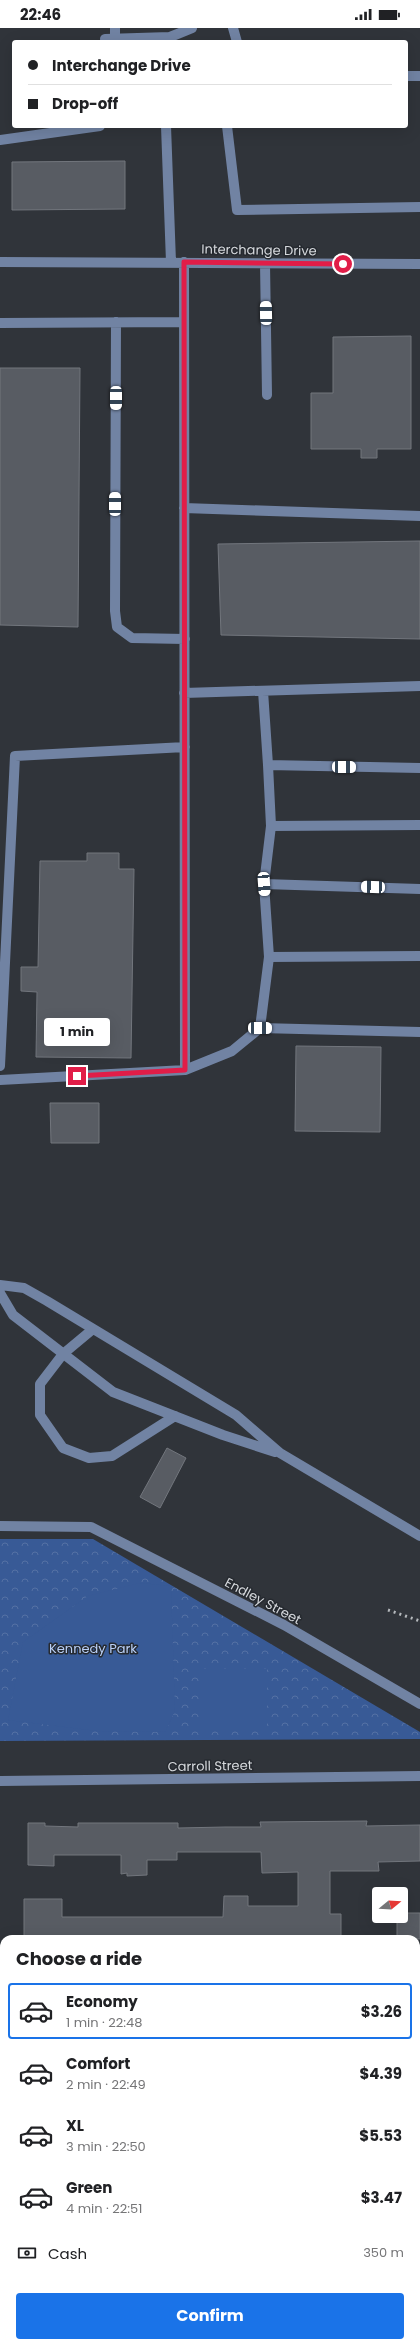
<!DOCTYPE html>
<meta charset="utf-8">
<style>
:root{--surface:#fff;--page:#f6f6f6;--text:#202124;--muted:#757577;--line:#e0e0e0;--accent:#1a73e8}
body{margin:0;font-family:Poppins,sans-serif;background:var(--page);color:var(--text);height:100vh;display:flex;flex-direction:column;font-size:15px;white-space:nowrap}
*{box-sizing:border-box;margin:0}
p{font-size:13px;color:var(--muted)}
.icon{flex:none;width:22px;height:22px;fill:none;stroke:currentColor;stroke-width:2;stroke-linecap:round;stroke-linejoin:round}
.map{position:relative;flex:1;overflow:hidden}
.panel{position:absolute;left:0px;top:1907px;width:420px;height:412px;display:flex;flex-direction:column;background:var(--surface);border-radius:12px 12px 0 0;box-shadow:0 4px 16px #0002}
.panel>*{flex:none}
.guide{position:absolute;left:12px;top:12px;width:396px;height:88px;border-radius:4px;box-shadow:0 4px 16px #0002;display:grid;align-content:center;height:88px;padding:0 16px;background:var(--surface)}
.needle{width:26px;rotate:72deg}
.fabs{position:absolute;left:372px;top:1859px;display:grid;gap:8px}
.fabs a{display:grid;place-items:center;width:36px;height:36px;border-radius:4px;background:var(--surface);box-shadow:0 4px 16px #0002;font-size:20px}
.end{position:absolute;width:18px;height:18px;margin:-9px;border:5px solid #e11d48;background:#fff;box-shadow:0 0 0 2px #fff}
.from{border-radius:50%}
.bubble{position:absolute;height:28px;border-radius:4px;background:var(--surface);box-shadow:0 4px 16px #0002;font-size:13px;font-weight:700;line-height:28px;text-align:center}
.car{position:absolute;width:12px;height:24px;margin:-12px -6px;border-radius:5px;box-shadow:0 0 3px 1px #0007;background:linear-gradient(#fff 24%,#345 0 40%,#fff 0 76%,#345 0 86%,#fff 0)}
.guide b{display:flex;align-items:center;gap:14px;height:38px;font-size:15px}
.guide b+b{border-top:1px solid var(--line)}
.guide i{width:10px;height:10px;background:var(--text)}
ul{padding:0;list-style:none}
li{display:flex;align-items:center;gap:12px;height:56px;margin:0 8px 6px;padding:0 8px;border:2px solid transparent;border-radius:4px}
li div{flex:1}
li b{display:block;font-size:15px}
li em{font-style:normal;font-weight:700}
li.on{border-color:var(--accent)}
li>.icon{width:36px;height:36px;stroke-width:1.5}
h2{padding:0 16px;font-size:18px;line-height:48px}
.pay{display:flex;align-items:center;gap:10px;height:44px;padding:0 16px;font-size:15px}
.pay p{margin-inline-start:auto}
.cta{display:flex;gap:8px;margin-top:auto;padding:8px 16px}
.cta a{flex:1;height:46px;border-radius:4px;background:var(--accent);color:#fff;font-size:16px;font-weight:700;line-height:46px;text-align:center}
.status{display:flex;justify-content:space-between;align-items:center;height:28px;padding:0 20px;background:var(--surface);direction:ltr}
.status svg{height:11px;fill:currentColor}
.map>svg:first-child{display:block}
.park{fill:url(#park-crowns)}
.pitch{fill:#385a96}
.building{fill:#585c63;stroke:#72767d}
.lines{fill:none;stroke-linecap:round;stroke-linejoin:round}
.minor{stroke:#7183a3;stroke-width:10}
.rail{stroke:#b5b9bd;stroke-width:3;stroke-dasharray:2 4;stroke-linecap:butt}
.route{stroke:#e11d48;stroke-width:5}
.labels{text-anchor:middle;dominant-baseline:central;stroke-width:3;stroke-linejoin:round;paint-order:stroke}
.street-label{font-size:13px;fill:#d6d9dd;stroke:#262a30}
.park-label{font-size:13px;fill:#b9cff6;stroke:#262a30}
</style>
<div class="status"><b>22:46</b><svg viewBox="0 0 49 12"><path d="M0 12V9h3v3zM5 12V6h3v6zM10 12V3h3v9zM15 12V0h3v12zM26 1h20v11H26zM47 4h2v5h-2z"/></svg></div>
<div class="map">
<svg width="420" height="2319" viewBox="0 0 420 2319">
<defs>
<pattern id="park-crowns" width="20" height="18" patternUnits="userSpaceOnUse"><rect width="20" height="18" fill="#385a96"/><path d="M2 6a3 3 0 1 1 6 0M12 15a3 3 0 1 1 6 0" fill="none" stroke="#5471a4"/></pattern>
</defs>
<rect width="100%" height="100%" fill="#30343a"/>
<!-- park -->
<path class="park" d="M0,1511H93L420,1704V1711L0,1713Z"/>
<!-- pitch -->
<path class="pitch" d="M140,1555L171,1558L175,1683L165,1704L97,1703L8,1692L23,1614L88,1568Z
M200,1641H267V1698H200Z"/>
<!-- building -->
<path class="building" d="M125,133V181L12,182V134Z
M411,308V421H377V430H361V421H311V365H333V309Z
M0,340H80L78,599L0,597Z
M420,513V611L221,607L218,516Z
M87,825H119V841H134L131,1030L36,1029L37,964L21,963V939H38L40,833H87Z
M296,1018L381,1019L380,1104L295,1103Z
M50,1075H99V1115H51Z
M167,1420L186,1430L160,1480L140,1469Z
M367,1793L366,1798L420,1797V1833L378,1834L379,1843H330V1886H341V1911H24V1871H62V1889H223L224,1868H248V1878H298V1844L262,1845L261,1824H177V1832H147V1847L127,1848V1845L121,1846V1827H54V1838L28,1837V1795H45V1798L78,1799V1795H178V1800L225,1799H261L260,1794Z
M401,1885H420V1911H397V1888H401Z"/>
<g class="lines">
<!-- minor -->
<path class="minor" d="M115,0V11
M233,0L237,14
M105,11L170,9L192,0
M406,48H420
M166,98L171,234
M227,98L237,182L420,179
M0,112L100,98
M0,234L420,236
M265,235L267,367
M116,294L115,583L117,599L132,610L185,611
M0,295L184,294
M184,480L420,488
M263,663L268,737L420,740
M184,665L420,658
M268,737L271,798L420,797
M271,798L264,856L420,861
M264,856L269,929L420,928
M269,929L260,1000L420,1004
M0,1038L15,728L185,719
M185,1042L232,1023L260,1000
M0,1052L185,1042L184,234
M0,1257L24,1260L47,1273L236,1387L280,1425L420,1508
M0,1265L13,1287L113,1364L223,1407L275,1424
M93,1301L63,1326L40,1356V1387L63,1420L89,1430L112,1428L175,1388
M0,1498L91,1499L284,1597L420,1676
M0,1753L420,1748
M416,1977H420
M0,1979H4
M416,2214L420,2213
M0,2219H4"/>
<!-- rail -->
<path class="rail" d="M388,1582L420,1593"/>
</g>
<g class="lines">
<!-- route -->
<path class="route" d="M77,1048L185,1042L184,234L343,236"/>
</g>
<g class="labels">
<!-- street labels -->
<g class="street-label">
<text transform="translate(259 222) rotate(1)">Interchange Drive</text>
<text transform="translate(263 1573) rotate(28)">Endley Street</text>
<text transform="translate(210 1738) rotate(-1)">Carroll Street</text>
</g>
<!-- park labels -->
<g class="park-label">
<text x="93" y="1620">Kennedy Park</text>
</g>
</g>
</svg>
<div class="fabs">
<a><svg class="needle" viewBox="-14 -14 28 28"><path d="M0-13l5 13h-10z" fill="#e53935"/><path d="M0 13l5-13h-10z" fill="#757577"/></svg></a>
</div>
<i class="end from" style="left:343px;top:236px"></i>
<i class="end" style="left:77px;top:1048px"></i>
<div class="bubble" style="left:44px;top:990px;width:66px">1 min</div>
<i class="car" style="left:266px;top:285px;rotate:359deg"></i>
<i class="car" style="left:116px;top:370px;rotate:180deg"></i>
<i class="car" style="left:115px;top:476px;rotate:0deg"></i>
<i class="car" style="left:344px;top:739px;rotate:91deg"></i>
<i class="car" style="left:264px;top:856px;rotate:176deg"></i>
<i class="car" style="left:373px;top:859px;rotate:272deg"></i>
<i class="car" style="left:260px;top:1000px;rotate:91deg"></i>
<div class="guide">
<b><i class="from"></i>Interchange Drive</b>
<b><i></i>Drop-off</b>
</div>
<section class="panel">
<h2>Choose a ride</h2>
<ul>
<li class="on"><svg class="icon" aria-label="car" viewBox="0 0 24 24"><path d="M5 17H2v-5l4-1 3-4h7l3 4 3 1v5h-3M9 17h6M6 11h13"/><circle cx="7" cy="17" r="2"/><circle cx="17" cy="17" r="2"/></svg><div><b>Economy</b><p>1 min · 22:48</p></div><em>$3.26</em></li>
<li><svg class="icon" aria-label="car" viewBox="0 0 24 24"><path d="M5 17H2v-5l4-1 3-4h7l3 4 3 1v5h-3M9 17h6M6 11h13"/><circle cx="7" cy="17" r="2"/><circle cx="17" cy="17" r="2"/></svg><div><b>Comfort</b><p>2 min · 22:49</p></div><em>$4.39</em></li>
<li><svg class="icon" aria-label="car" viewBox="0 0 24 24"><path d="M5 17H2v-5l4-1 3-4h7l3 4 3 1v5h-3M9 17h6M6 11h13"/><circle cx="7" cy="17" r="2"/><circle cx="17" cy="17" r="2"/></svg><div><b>XL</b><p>3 min · 22:50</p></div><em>$5.53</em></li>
<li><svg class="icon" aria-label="car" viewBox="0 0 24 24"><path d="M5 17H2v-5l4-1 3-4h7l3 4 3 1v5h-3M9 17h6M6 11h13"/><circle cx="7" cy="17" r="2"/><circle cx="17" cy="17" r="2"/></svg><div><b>Green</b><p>4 min · 22:51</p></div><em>$3.47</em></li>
</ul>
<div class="pay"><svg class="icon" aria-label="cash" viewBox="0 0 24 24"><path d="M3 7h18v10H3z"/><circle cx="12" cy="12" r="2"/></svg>Cash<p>350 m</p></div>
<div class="cta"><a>Confirm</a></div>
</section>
</div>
